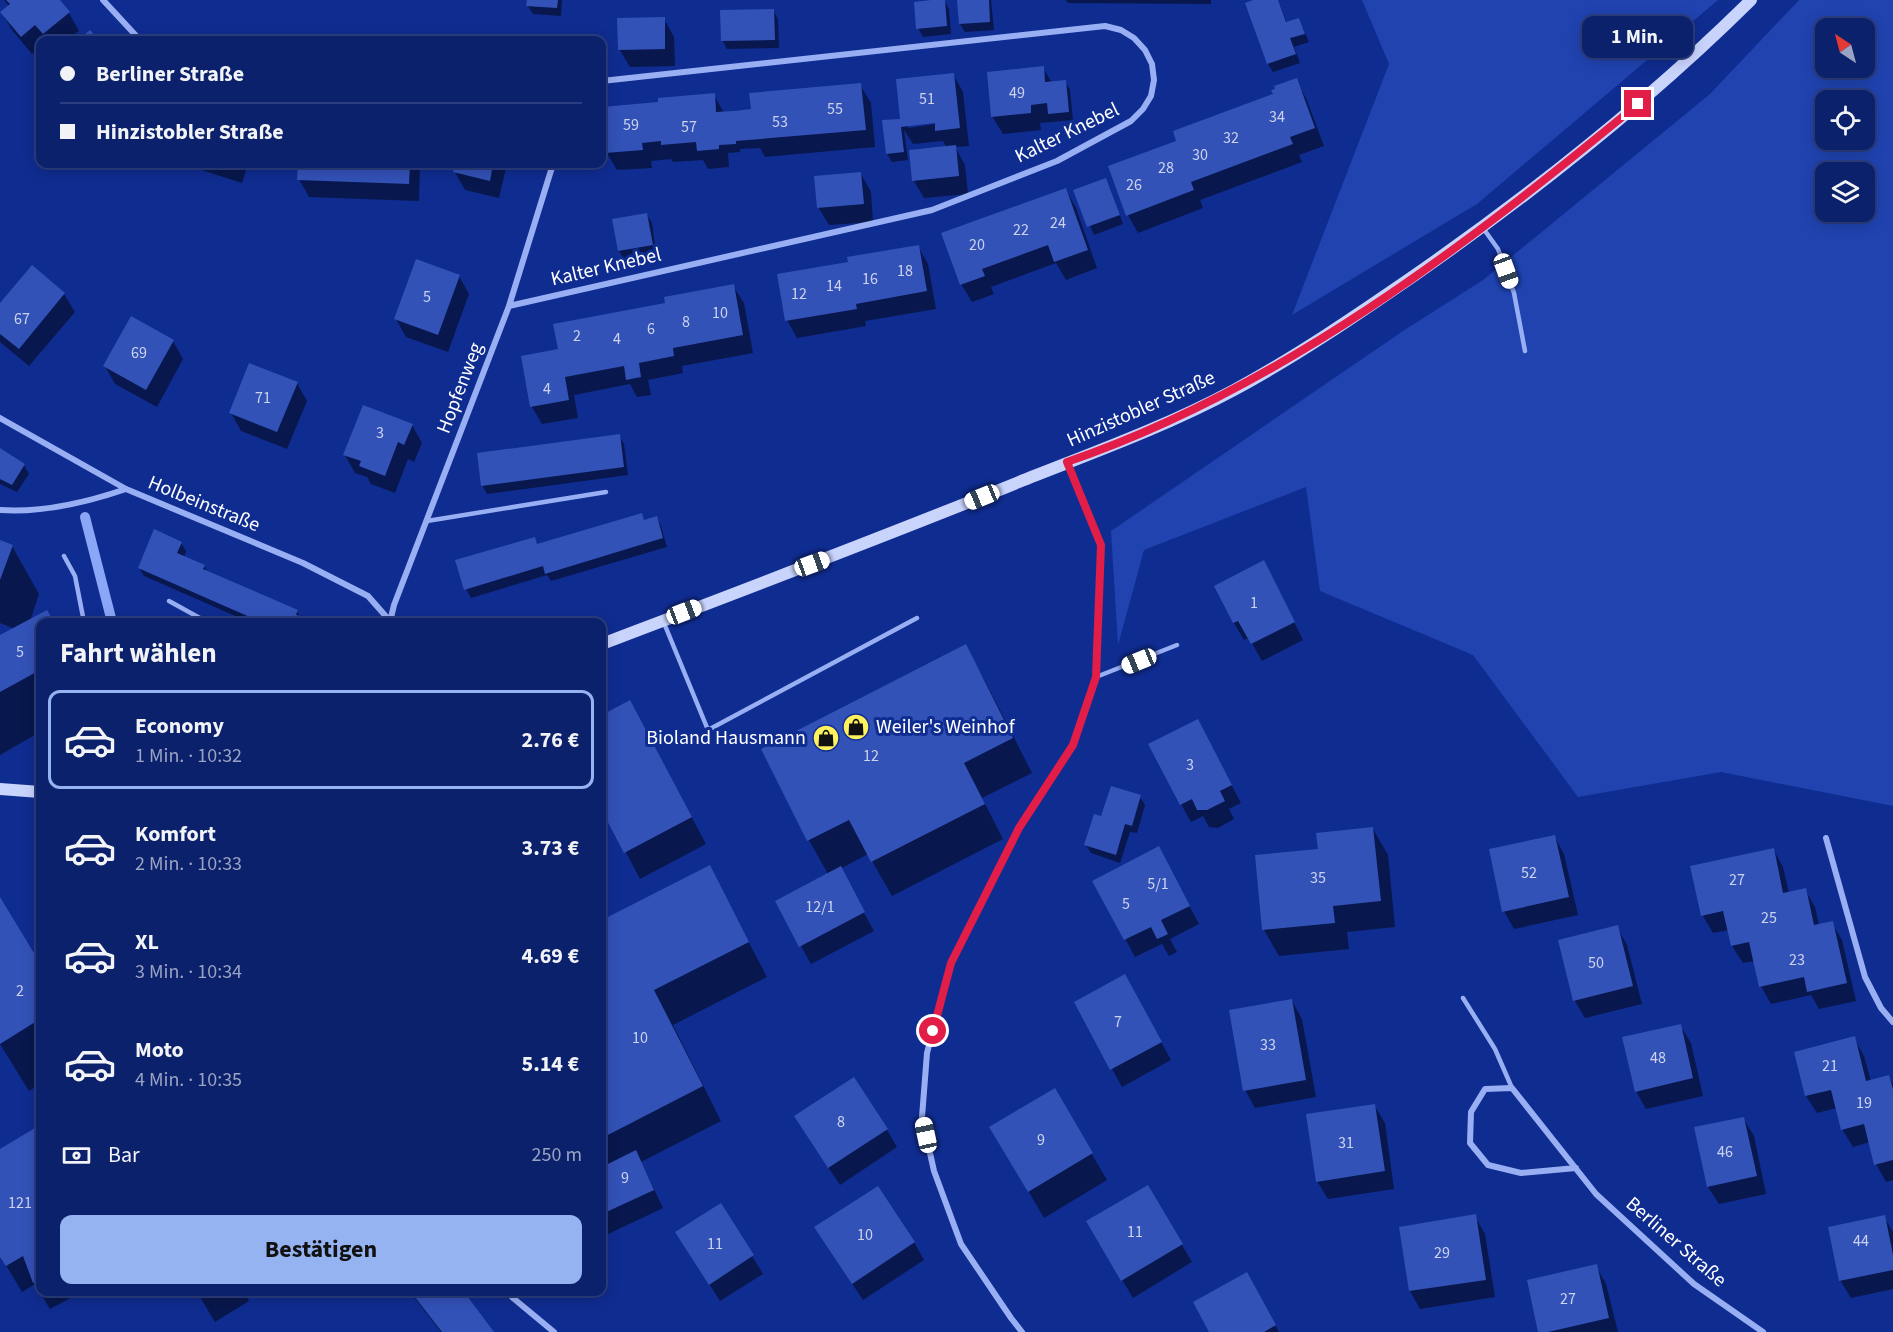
<!DOCTYPE html>
<html lang="de">
<meta charset="utf-8">
<style>
:root{--surface:#0b216c;--page:#142972;--text:#f1f3f6;--muted:#9aa3c2;--line:#2b3e7f;--accent:#95b2f1}
body{margin:0;font-family:"Source Sans 3",sans-serif;background:var(--page);color:var(--text);height:100vh;display:flex;flex-direction:column;font-size:22px;white-space:nowrap}
*{box-sizing:border-box;margin:0}
p{font-size:20px;color:var(--muted)}
.icon{flex:none;width:33px;height:33px;fill:none;stroke:currentColor;stroke-width:2;stroke-linecap:round;stroke-linejoin:round}
.map{position:relative;flex:1;overflow:hidden}
.drawer{position:absolute;left:36px;top:618px;width:570px;height:678px;display:flex;flex-direction:column;background:var(--surface);border-radius:12px;box-shadow:0 3px 15px #0003,0 0 0 2px var(--line)}
.drawer>*{flex:none}
.hud{position:absolute;left:36px;top:36px;width:570px;height:132px;border-radius:12px;box-shadow:0 3px 15px #0003,0 0 0 2px var(--line);display:grid;align-content:center;height:132px;padding:0 24px;background:var(--surface)}
.needle{width:39px;rotate:324deg}
.controls{position:absolute;left:1815px;top:18px;display:grid;gap:12px}
.controls a{display:grid;place-items:center;width:60px;height:60px;border-radius:12px;background:var(--surface);box-shadow:0 3px 15px #0003,0 0 0 2px var(--line);font-size:30px}
.end{position:absolute;width:27px;height:27px;margin:-14px;border:8px solid #e11d48;background:#fff;box-shadow:0 0 0 3px #fff}
.from{border-radius:50%}
.bubble{position:absolute;height:42px;border-radius:12px;background:var(--surface);box-shadow:0 3px 15px #0003,0 0 0 2px var(--line);font-size:20px;font-weight:700;line-height:42px;text-align:center}
.car{position:absolute;width:18px;height:36px;margin:-18px -9px;border-radius:8px;box-shadow:0 0 4px 2px #0007;background:linear-gradient(#fff 24%,#345 0 40%,#fff 0 76%,#345 0 86%,#fff 0)}
.hud b{display:flex;align-items:center;gap:21px;height:57px;font-size:22px}
.hud b+b{border-top:2px solid var(--line)}
.hud i{width:15px;height:15px;background:var(--text)}
ul{padding:0;list-style:none}
li{display:flex;align-items:center;gap:18px;height:99px;margin:0 12px 9px;padding:0 12px;border:3px solid transparent;border-radius:12px}
li div{flex:1}
li b{display:block;font-size:22px}
li em{font-style:normal;font-weight:700}
li.selected{border-color:var(--accent)}
li>.icon{width:54px;height:54px;stroke-width:1.5}
h2{padding:0 24px;font-size:27px;line-height:72px}
.pay{display:flex;align-items:center;gap:15px;height:66px;padding:0 24px;font-size:22px}
.pay p{margin-inline-start:auto}
.cta{display:flex;gap:12px;margin-top:auto;padding:12px 24px}
.cta a{flex:1;height:69px;border-radius:12px;background:var(--accent);color:#111;font-size:24px;font-weight:700;line-height:69px;text-align:center}
.map>svg:first-child{display:block}
.green{fill:#2043b0;fill-rule:evenodd}
.shadow{fill:#0007;fill-rule:evenodd}
.lines{fill:none;stroke-linecap:round;stroke-linejoin:round}
.stream{stroke:#8aa6f7;stroke-width:10}
.building{fill:#3352b8}
.lane{stroke:#99aff3;stroke-width:4.5}
.street{stroke:#99aff3;stroke-width:6}
.secondary{stroke:#c9d4fd;stroke-width:12}
.route{stroke:#e11d48;stroke-width:8}
.labels{text-anchor:middle;dominant-baseline:central;stroke-width:6;stroke-linejoin:round;paint-order:stroke}
.number-label{font-size:16px;fill:#ccd4ed}
.street-label{font-size:20px;fill:#fff;stroke:#0f2c90}
.poi-label{font-size:20px;fill:#fff;stroke:#0f2c90;text-anchor:start}
</style>
<div class="map">
<svg width="1893" height="1332" viewBox="0 0 1893 1332">
<rect width="100%" height="100%" fill="#0f2c90"/>
<!-- green -->
<path class="green" d="M1362,0H1718L1477,204L1292,315L1389,64Z
M1799,0H1893V806L1721,772L1578,797L1473,655L1320,591L1306,487L1144,550L1118,645L1111,531L1403,331L1483,280L1710,94ZM1826,28H1864V68H1826ZM1826,100H1864V140H1826ZM1826,172H1864V212H1826Z"/>
<!-- shadow -->
<path class="shadow" d="M4,0H59L69,13L79,31L67,40H40V47L32,54L12,30L2,13L9,6Z
M528,0H562L561,16L533,14L528,6Z
M944,0L949,9L951,34L923,37L918,28Z
M959,0H991L994,30L965,32L960,24Z
M1066,0H1211V4L1068,3Z
M1257,0H1278L1287,23L1299,19L1309,42L1294,47L1300,63L1273,72L1268,64L1247,4Z
M773,10L778,19L779,48L727,49L722,40Z
M664,19L674,37L675,66L630,67L619,49Z
M1043,68L1052,83L1065,81L1070,90L1073,120L1040,123L1041,130L1003,134L992,116Z
M953,74L963,92L969,146L955,147L965,165L968,194L924,198L914,181L947,148L943,141L913,144L904,130L908,160L892,162L887,154L899,121ZM942,120V123L908,128V125Z
M1296,80L1306,98L1324,146L1299,155L1302,162L1200,200L1203,208L1138,233L1128,215L1178,141L1275,95Z
M860,85L871,103L875,147L765,157L760,148L740,149V152L728,153L729,167L708,169L703,160L673,162L671,159L651,161L652,168L617,170L607,153L660,104L714,95L724,113L752,110Z
M183,164H248L242,183Z
M299,164H420L419,201L309,197L299,179Z
M457,164H507L499,198L465,190L455,172Z
M861,174L871,192L873,222L829,225L818,207Z
M1110,188L1123,224L1094,235L1075,191Z
M1066,190L1076,208L1097,268L1066,280L1056,263L991,287L994,294L972,302L961,284Z
M647,215L652,223L656,253L624,259L619,251L614,220Z
M918,246L928,264L936,309L865,321L866,326L797,338L787,320L850,263Z
M459,276L469,294L448,352L406,337L396,319Z
M733,286L744,303L753,353L682,366L683,373L648,380L651,395L637,397L630,384L574,395L578,418L542,424L532,407L523,357L559,350L667,304Z
M64,294L75,312L29,366L0,342V306Z
M173,341L183,359L157,407L115,384L105,366Z
M297,383L307,401L287,449L241,431L231,413Z
M412,425L422,443L414,462L408,459L395,493L371,484L367,477L355,473L345,455Z
M619,436L624,444L628,475L487,494L482,485Z
M0,450L24,465L29,474L17,492L0,484Z
M641,514L645,521L656,517L661,526L667,547L551,581L547,575L471,598L466,589L534,539L538,545Z
M0,542L12,546L39,594L30,621L46,612L53,622H40V732L0,755V637L15,629L0,623Z
M181,543L186,551L184,557L204,566L208,573L297,611L300,617L326,622H249L144,576L139,568Z
M1273,580L1303,640L1262,661L1249,638L1244,640L1234,623Z
M965,646L985,681L1032,773L982,798L1003,839L892,896L868,854L840,869L874,931L811,964L801,946L828,874L809,840Z
M630,702L706,844L640,879L602,807V717Z
M1207,739L1241,803L1229,809L1234,819L1218,828L1209,827L1203,816L1191,822L1181,804Z
M1140,797L1145,805L1137,833L1130,832L1120,863L1091,853L1086,845L1102,818Z
M1373,829L1388,855L1395,927L1347,932L1349,949L1279,956L1264,930L1319,850Z
M1554,836L1564,854L1578,915L1514,929L1504,911Z
M1773,849L1783,867L1789,893L1805,890L1815,907L1819,925L1832,923L1842,940L1856,1001L1819,1009L1811,995L1771,1004L1761,986L1755,961L1743,963L1732,946L1729,930L1713,933L1703,916L1692,868Z
M1168,866L1199,924L1170,939L1177,952L1169,956L1162,944L1135,957L1094,881Z
M709,867L767,977L673,1025L721,1121L641,1162L663,1208L602,1237V922Z
M0,900L40,966V1084L29,1091L0,1044Z
M1617,927L1627,945L1642,1004L1585,1018L1575,1001L1560,941Z
M1135,994L1171,1060L1122,1087L1112,1069Z
M1292,1001L1302,1019L1316,1097L1255,1108L1245,1090Z
M1680,1025L1691,1043L1703,1096L1646,1109L1636,1091Z
M1854,1038L1864,1056L1871,1081L1889,1077L1893,1084V1180L1886,1182L1876,1164L1870,1142L1853,1147L1842,1129L1837,1108L1817,1113L1806,1096Z
M1054,1090L1107,1180L1044,1218L991,1127Z
M1374,1105L1385,1123L1394,1189L1328,1199L1317,1181Z
M1743,1118L1754,1136L1766,1194L1719,1204L1708,1187Z
M40,1127V1292H77L74,1296L50,1309L35,1284L22,1292L0,1255V1151Z
M887,1130L897,1147L840,1185L806,1134Z
M1148,1187L1192,1262L1133,1298L1088,1222Z
M721,1205L763,1274L720,1301L688,1250Z
M1475,1216L1485,1234L1495,1297L1420,1309L1410,1291Z
M1884,1217L1893,1232V1289L1851,1298L1840,1280Z
M914,1242L924,1260L863,1300L827,1246Z
M1596,1266L1606,1284L1618,1332H1540Z
M197,1292H244L249,1301L215,1322Z
M410,1292H462L492,1332H441Z
M1257,1292L1279,1332H1210Z"/>
<g class="lines">
<!-- stream -->
<path class="stream" d="M85,517L112,622"/>
</g>
<!-- building -->
<path class="building" d="M6,0H60L70,12L43,34L35,25L21,37L0,12L10,4Z
M527,0H558L557,8L526,6Z
M931,0H945L947,26L916,29L914,2Z
M957,0H989L990,22L959,24Z
M1253,0H1278L1286,22L1299,18L1305,34L1290,38L1296,54L1267,64L1245,3Z
M774,9L775,40L721,41L720,10Z
M665,17V49L618,50L617,18Z
M90,30L99,40H78Z
M1044,66L1045,82L1066,80L1069,112L1048,114L1047,103L1031,105V113L991,117L987,72Z
M954,73L960,128L935,131V123L901,127L904,152L886,154L882,120L900,119L896,79Z
M1297,78L1315,128L1290,137L1293,144L1191,182L1194,190L1126,216L1108,166L1176,141L1173,131L1273,94L1271,90L1275,89L1274,86Z
M861,83L866,130L736,141V144L719,145V149L697,151L696,142L661,145V141L642,143L643,150L605,153L602,107L658,102V98L715,93L716,112L734,111L751,109L749,93Z
M956,145L959,176L912,181L909,150Z
M298,164H410L409,184L297,180Z
M455,164H493L490,181L453,172Z
M861,172L864,204L817,208L814,176Z
M1106,178L1120,215L1087,227L1073,190Z
M1066,188L1088,250L1054,262L1048,245L982,269L985,276L960,285L941,233Z
M647,213L653,245L618,251L612,219Z
M919,245L927,291L856,304L857,309L785,321L777,274L848,262L847,257Z
M416,259L460,275L438,335L394,319Z
M32,265L65,293L19,349L0,334V303Z
M734,284L743,335L673,348L674,356L639,363L641,377L626,380L624,366L565,377L569,400L530,407L521,356L558,349L553,324L665,303L664,297Z
M131,316L174,340L146,390L103,366Z
M249,363L298,382L277,432L229,413Z
M363,405L413,424L404,445L398,442L385,476L359,466L361,461L343,455Z
M620,434L624,467L481,486L477,453Z
M0,448L25,464L12,485L0,479Z
M642,513L644,520L657,516L663,538L545,574L543,566L464,590L455,560L535,537L537,544Z
M154,529L182,542L177,553L205,565L203,569L298,610L296,615L328,622H261L138,568Z
M0,540L13,545L0,580Z
M1264,560L1295,622L1251,644L1238,621L1233,623L1214,586Z
M47,610L54,622H40V670L0,692V635Z
M966,644L1013,738L964,763L985,804L871,862L849,820L807,841L761,749Z
M630,700L692,817L624,853L602,811V715Z
M1198,719L1232,785L1220,791L1225,801L1207,810H1197L1192,799L1180,805L1148,744Z
M1111,786L1141,795L1132,826L1125,824L1116,855L1084,845L1094,814L1101,816Z
M1373,827L1381,901L1333,906L1335,923L1262,930L1255,855L1318,849L1316,833Z
M1555,835L1569,897L1502,912L1489,849Z
M1159,846L1190,906L1161,920L1168,934L1164,936L1157,939L1151,927L1124,940L1092,881Z
M1774,848L1783,893L1806,888L1814,925L1833,921L1847,983L1807,992L1804,977L1759,987L1749,942L1731,946L1723,911L1701,916L1690,866Z
M710,865L749,942L654,990L703,1086L602,1138V920Z
M841,866L865,912L799,947L775,901Z
M0,897L40,963V1019L0,1044Z
M1618,925L1633,986L1573,1001L1558,940Z
M1125,974L1162,1042L1110,1070L1074,1002Z
M1292,999L1306,1080L1243,1091L1229,1010Z
M1681,1024L1693,1078L1635,1092L1622,1037Z
M1855,1036L1866,1081L1889,1075L1893,1089V1160L1874,1165L1864,1124L1841,1130L1831,1090L1805,1096L1794,1052Z
M854,1077L888,1129L828,1168L794,1116Z
M1055,1088L1093,1153L1028,1192L989,1127Z
M1375,1104L1385,1171L1316,1182L1306,1114Z
M1744,1117L1757,1176L1707,1187L1694,1127Z
M40,1125V1279L33,1283L23,1256L6,1266L0,1257V1149Z
M636,1150L654,1190L602,1214V1167Z
M1148,1185L1183,1244L1121,1281L1086,1221Z
M878,1186L915,1242L852,1284L814,1227Z
M721,1203L754,1255L709,1285L675,1232Z
M1476,1214L1486,1280L1409,1291L1399,1227Z
M1885,1215L1893,1255V1270L1839,1281L1828,1227Z
M1597,1264L1609,1318L1548,1332H1538L1527,1280Z
M1247,1272L1276,1325L1264,1332H1209L1193,1302Z
M411,1292H464L494,1332H442Z"/>
<g class="lines">
<!-- lane -->
<path class="lane" d="M1483,228L1498,249L1514,293L1525,351
M427,521L606,492
M64,556L75,576L84,622
M169,601L207,622
M664,623L708,730L917,618
M1096,677L1177,645
M1463,998L1495,1049L1512,1088"/>
<!-- street -->
<path class="street" d="M103,0L140,40
M509,306L932,210L1057,161L1131,121L1143,109L1151,96L1154,80L1152,64L1145,50L1134,38L1121,30L1105,26L602,81
M0,418L126,489L303,563L368,596L390,621
M0,510C43,513 85,503 126,489
M390,622L394,605L509,306L553,164
M1826,838L1865,977L1881,1008L1893,1022
M1576,1168L1521,1173L1488,1165L1470,1143L1471,1112L1485,1089L1512,1088L1596,1194L1694,1284L1763,1332
M508,1292L513,1298L554,1332
M1022,1332L1011,1318L961,1244L934,1171L922,1117L927,1053L951,963L1019,828L1073,745L1096,677L1101,545L1067,463"/>
<!-- secondary -->
<path class="secondary" d="M602,644C741,591 881,538 1019,482C1092,453 1165,427 1234,390C1297,356 1357,315 1415,275C1534,192 1648,102 1751,0
M0,789L40,792"/>
</g>
<g class="lines">
<!-- route -->
<path class="route" d="M933,1031L951,963L1019,828L1073,745L1096,677L1101,545L1067,462C1280,389 1466,246 1638,104"/>
</g>
<!-- icons -->
<defs>
<symbol id="shop-disc" viewBox="-11 -11 22 22"><circle r="9.5" fill="#fff25c" stroke="#0f2c90"/><path d="M-5-2.5h2.3a2.7 3.5 0 0 1 5.4 0H5L5.5 6h-11ZM-1.5-2.5h3a1.5 2.3 0 0 0-3 0Z" fill="#111"/></symbol>
</defs>
<g fill-rule="evenodd">
<use href="#shop-disc" x="841" y="712" width="30" height="30"/>
<use href="#shop-disc" x="811" y="723" width="30" height="30"/>
</g>
<g class="labels">
<!-- number labels -->
<g class="number-label">
<text x="1017" y="93">49</text>
<text x="927" y="99">51</text>
<text x="835" y="109">55</text>
<text x="1277" y="117">34</text>
<text x="780" y="122">53</text>
<text x="631" y="125">59</text>
<text x="689" y="127">57</text>
<text x="1231" y="138">32</text>
<text x="1200" y="155">30</text>
<text x="1166" y="168">28</text>
<text x="1134" y="185">26</text>
<text x="1058" y="223">24</text>
<text x="1021" y="230">22</text>
<text x="977" y="245">20</text>
<text x="905" y="271">18</text>
<text x="870" y="279">16</text>
<text x="834" y="286">14</text>
<text x="799" y="294">12</text>
<text x="427" y="297">5</text>
<text x="720" y="313">10</text>
<text x="22" y="319">67</text>
<text x="686" y="322">8</text>
<text x="651" y="329">6</text>
<text x="577" y="336">2</text>
<text x="617" y="339">4</text>
<text x="139" y="353">69</text>
<text x="547" y="389">4</text>
<text x="263" y="398">71</text>
<text x="380" y="433">3</text>
<text x="1254" y="603">1</text>
<text x="20" y="652">5</text>
<text x="871" y="756">12</text>
<text x="1190" y="765">3</text>
<text x="1529" y="873">52</text>
<text x="1318" y="878">35</text>
<text x="1737" y="880">27</text>
<text x="1158" y="884">5/1</text>
<text x="1126" y="904">5</text>
<text x="820" y="907">12/1</text>
<text x="1769" y="918">25</text>
<text x="1797" y="960">23</text>
<text x="1596" y="963">50</text>
<text x="20" y="991">2</text>
<text x="1118" y="1022">7</text>
<text x="640" y="1038">10</text>
<text x="1268" y="1045">33</text>
<text x="1658" y="1058">48</text>
<text x="1830" y="1066">21</text>
<text x="1864" y="1103">19</text>
<text x="841" y="1122">8</text>
<text x="1041" y="1140">9</text>
<text x="1346" y="1143">31</text>
<text x="1725" y="1152">46</text>
<text x="625" y="1178">9</text>
<text x="20" y="1203">121</text>
<text x="1135" y="1232">11</text>
<text x="865" y="1235">10</text>
<text x="1861" y="1241">44</text>
<text x="715" y="1244">11</text>
<text x="1442" y="1253">29</text>
<text x="1568" y="1299">27</text>
</g>
<!-- street labels -->
<g class="street-label">
<text transform="translate(1067 133) rotate(-26)">Kalter Knebel</text>
<text transform="translate(606 267) rotate(-13)">Kalter Knebel</text>
<text transform="translate(460 388) rotate(-69)">Hopfenweg</text>
<text transform="translate(1141 409) rotate(-24)">Hinzistobler Straße</text>
<text transform="translate(204 504) rotate(22)">Holbeinstraße</text>
<text transform="translate(1676 1242) rotate(41)">Berliner Straße</text>
</g>
<!-- poi labels -->
<g class="poi-label">
<text x="876" y="727">Weiler's Weinhof</text>
<text x="806" y="738" text-anchor="end">Bioland Hausmann</text>
</g>
</g>
</svg>
<div class="controls">
<a><svg class="needle" viewBox="-14 -14 28 28"><path d="M0-13l5 13h-10z" fill="#e53935"/><path d="M0 13l5-13h-10z" fill="#9aa3c2"/></svg></a>
<a><svg class="icon" aria-label="locate" viewBox="0 0 24 24"><circle cx="12" cy="12" r="6"/><path d="M12 2v4M12 18v4M2 12h4M18 12h4"/></svg></a>
<a><svg class="icon" aria-label="layers" viewBox="0 0 24 24"><path d="M12 4l9 5-9 5-9-5zM3 14l9 5 9-5"/></svg></a>
</div>
<i class="end from" style="left:933px;top:1031px"></i>
<i class="end" style="left:1638px;top:104px"></i>
<div class="bubble" style="left:1582px;top:16px;width:111px">1 Min.</div>
<i class="car" style="left:1506px;top:271px;rotate:160deg"></i>
<i class="car" style="left:982px;top:497px;rotate:248deg"></i>
<i class="car" style="left:812px;top:564px;rotate:70deg"></i>
<i class="car" style="left:684px;top:612px;rotate:69deg"></i>
<i class="car" style="left:1139px;top:661px;rotate:248deg"></i>
<i class="car" style="left:926px;top:1135px;rotate:348deg"></i>
<div class="hud">
<b><i class="from"></i>Berliner Straße</b>
<b><i></i>Hinzistobler Straße</b>
</div>
<section class="drawer">
<h2>Fahrt wählen</h2>
<ul>
<li class="selected"><svg class="icon" aria-label="car" viewBox="0 0 24 24"><path d="M5 17H2v-5l4-1 3-4h7l3 4 3 1v5h-3M9 17h6M6 11h13"/><circle cx="7" cy="17" r="2"/><circle cx="17" cy="17" r="2"/></svg><div><b>Economy</b><p>1 Min. · 10:32</p></div><em>2.76 €</em></li>
<li><svg class="icon" aria-label="car" viewBox="0 0 24 24"><path d="M5 17H2v-5l4-1 3-4h7l3 4 3 1v5h-3M9 17h6M6 11h13"/><circle cx="7" cy="17" r="2"/><circle cx="17" cy="17" r="2"/></svg><div><b>Komfort</b><p>2 Min. · 10:33</p></div><em>3.73 €</em></li>
<li><svg class="icon" aria-label="car" viewBox="0 0 24 24"><path d="M5 17H2v-5l4-1 3-4h7l3 4 3 1v5h-3M9 17h6M6 11h13"/><circle cx="7" cy="17" r="2"/><circle cx="17" cy="17" r="2"/></svg><div><b>XL</b><p>3 Min. · 10:34</p></div><em>4.69 €</em></li>
<li><svg class="icon" aria-label="car" viewBox="0 0 24 24"><path d="M5 17H2v-5l4-1 3-4h7l3 4 3 1v5h-3M9 17h6M6 11h13"/><circle cx="7" cy="17" r="2"/><circle cx="17" cy="17" r="2"/></svg><div><b>Moto</b><p>4 Min. · 10:35</p></div><em>5.14 €</em></li>
</ul>
<div class="pay"><svg class="icon" aria-label="cash" viewBox="0 0 24 24"><path d="M3 7h18v10H3z"/><circle cx="12" cy="12" r="2"/></svg>Bar<p>250 m</p></div>
<div class="cta"><a>Bestätigen</a></div>
</section>
</div>
